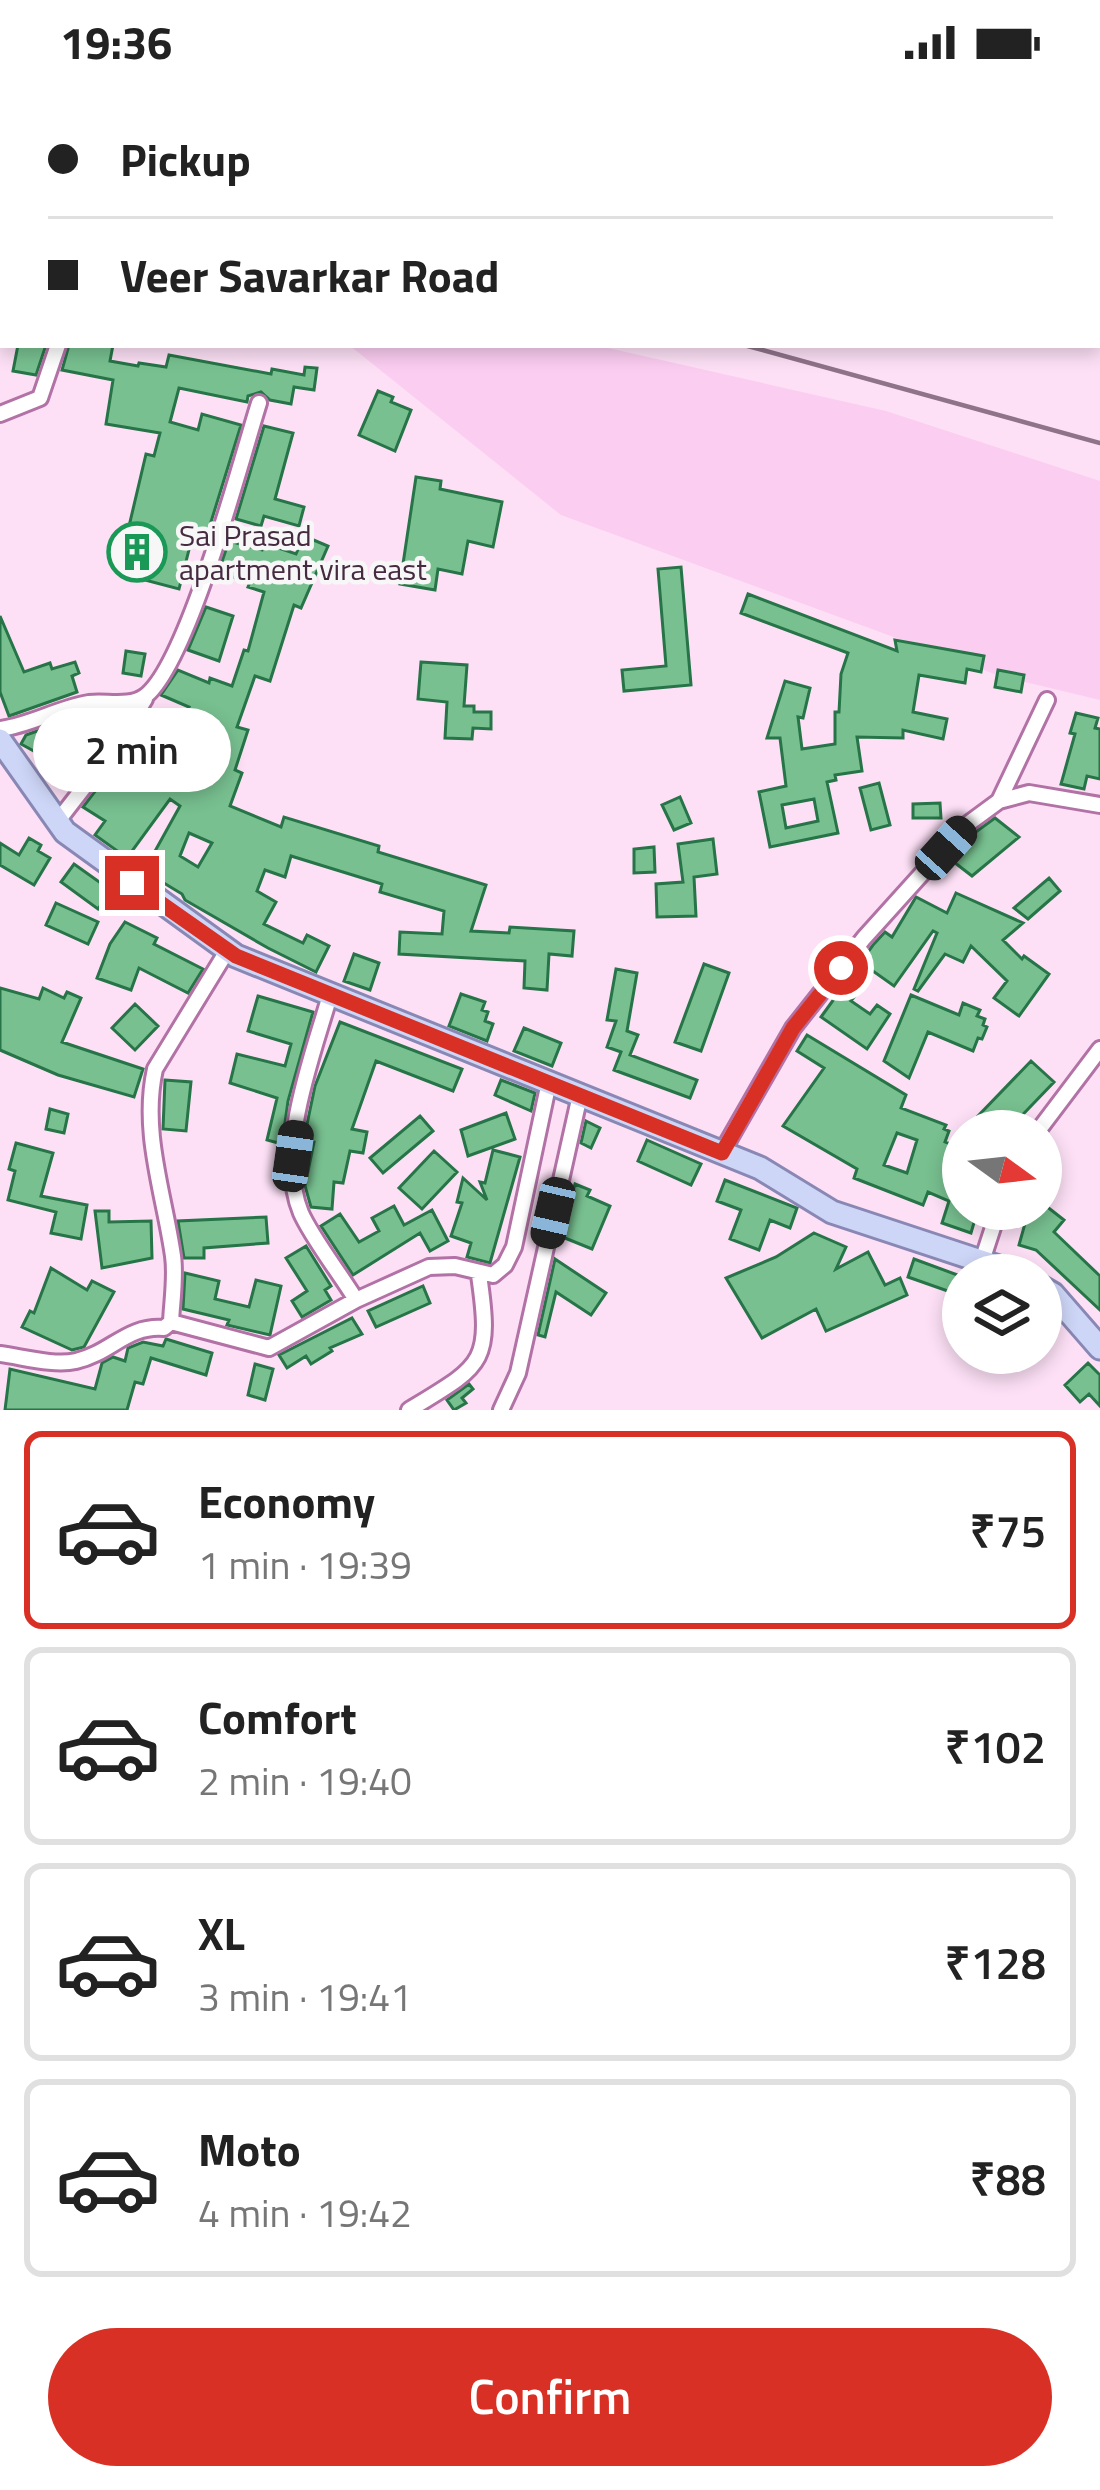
<!DOCTYPE html>
<meta charset="utf-8">
<style>
:root{--surface:#fff;--page:#f2f2f2;--text:#222;--muted:#767676;--line:#e0e0e0;--accent:#d93025}
body{margin:0;font-family:"Titillium Web",sans-serif;background:var(--page);color:var(--text);height:100vh;display:flex;flex-direction:column;font-size:45px;white-space:nowrap}
*{box-sizing:border-box;margin:0}
p{font-size:39px;color:var(--muted)}
.icon{flex:none;width:66px;height:66px;fill:none;stroke:currentColor;stroke-width:2;stroke-linecap:round;stroke-linejoin:round}
.map{position:relative;height:1326px;overflow:hidden}
.drawer{display:flex;flex-direction:column;background:var(--surface);flex:1}
.drawer>*{flex:none}
.guide{position:absolute;left:0px;top:0px;width:1101px;height:264px;box-shadow:0 6px 18px #0003;display:grid;align-content:center;height:264px;padding:0 48px;background:var(--surface)}
.needle{width:78px;rotate:105deg}
.tools{position:absolute;left:942px;top:1026px;display:grid;gap:24px}
.tools a{display:grid;place-items:center;width:120px;height:120px;border-radius:50%;background:var(--surface);box-shadow:0 6px 18px #0003;font-size:60px}
.end{position:absolute;width:54px;height:54px;margin:-27px;border:15px solid #d93025;background:#fff;box-shadow:0 0 0 6px #fff}
.from{border-radius:50%}
.bubble{position:absolute;height:84px;border-radius:42px;background:var(--surface);box-shadow:0 6px 18px #0003;font-size:39px;font-weight:600;line-height:84px;text-align:center}
.car{position:absolute;width:36px;height:72px;margin:-36px -18px;border-radius:15px;box-shadow:0 0 9px 3px #0007;background:linear-gradient(#222 24%,#8ab4d8 0 40%,#222 0 76%,#8ab4d8 0 86%,#222 0)}
.guide b{display:flex;align-items:center;gap:42px;height:114px;font-size:45px}
.guide b+b{border-top:3px solid var(--line)}
.guide i{width:30px;height:30px;background:var(--text)}
ul{padding:21px 0 0;list-style:none}
li{display:flex;align-items:center;gap:36px;height:198px;margin:0 24px 18px;padding:0 24px;border:6px solid var(--line);border-radius:18px}
li div{flex:1}
li b{display:block;font-size:45px}
li em{font-style:normal;font-weight:600}
li.selected{border-color:var(--accent)}
li>.icon{width:108px;height:108px;stroke-width:1.5}
.button{display:flex;gap:24px;margin-top:auto;padding:24px 48px}
.button a{flex:1;height:138px;border-radius:72px;background:var(--accent);color:#fff;font-size:48px;font-weight:600;line-height:138px;text-align:center}
.status{display:flex;justify-content:space-between;align-items:center;height:84px;padding:0 60px;background:var(--surface);direction:ltr}
.status svg{height:33px;fill:currentColor}
.map>svg:first-child{display:block}
.built{fill:#fbcdf1}
.building{fill:#78c090;stroke:#267447;stroke-width:3;fill-rule:evenodd}
.lines{fill:none;stroke-linecap:round;stroke-linejoin:round}
.service-casing{stroke:#b272a5;stroke-width:14}
.minor-casing{stroke:#b272a5;stroke-width:20}
.tertiary-casing{stroke:#b272a5;stroke-width:22}
.primary-casing{stroke:#8988b4;stroke-width:27}
.service{stroke:#fff;stroke-width:8}
.minor{stroke:#fff;stroke-width:14}
.tertiary{stroke:#fff;stroke-width:16}
.primary{stroke:#ced6f7;stroke-width:21}
.rail{stroke:#8f7389;stroke-width:4.5}
.route{stroke:#d93025;stroke-width:15}
.labels{text-anchor:middle;dominant-baseline:central;stroke-width:9;stroke-linejoin:round;paint-order:stroke}
.poi-label{font-size:30px;fill:#452a40;stroke:#f7f7f7;text-anchor:start}
</style>
<div class="status"><b>19:36</b><svg viewBox="0 0 49 12"><path d="M0 12V9h3v3zM5 12V6h3v6zM10 12V3h3v9zM15 12V0h3v12zM26 1h20v11H26zM47 4h2v5h-2z"/></svg></div>
<div class="map">
<svg width="1100" height="1326" viewBox="0 0 1100 1326">
<rect width="100%" height="100%" fill="#fde0f6"/>
<!-- built -->
<path class="built" d="M349,261H595L886,327L1100,397V616L1000,592L561,431Z"/>
<!-- building -->
<path class="building" d="M18,261H46L36,291L13,287Z
M69,261H113L110,277L138,282L139,279L166,283L169,271L271,290L272,285L304,291L305,283L317,284L314,306L294,303L291,320L270,316L261,308L248,312L247,318L179,304L170,338L198,346L202,330L241,341L206,454L193,450L179,505L118,489L146,370L154,372L160,349L106,340L113,296L62,286Z
M378,307L393,313L391,318L411,326L395,367L359,351Z
M264,342L293,349L275,415L304,423L299,442L264,432L261,442L236,435Z
M416,393L441,397L440,405L502,418L493,463L468,457L462,490L438,485L435,506L400,500Z
M304,452L328,462L301,524L294,521L270,597L255,592L237,643L248,646L235,686L242,689L230,722L281,743L284,733L379,762L378,768L486,801L471,847L509,849L510,843L574,847L572,872L549,870L547,906L524,904L525,877L399,870L400,848L442,850L444,827L380,808L382,800L291,772L285,793L265,786L257,807L276,818L264,840L303,859L307,851L329,862L316,888L268,864L185,816L182,810L144,787L180,722L170,715L127,774L95,751L105,737L83,723L106,693L113,697L117,689L130,696L137,686L121,674L124,670L133,672L151,627L177,643L189,623L161,611L178,586L209,599L210,594L232,602L244,566L248,567L264,508L248,503L250,498L218,489L229,457L262,466L264,459L296,470ZM189,749L212,759L198,783L180,772Z
M681,483L691,601L624,607L622,586L666,582L658,485Z
M748,510L897,567L895,556L984,572L981,588L967,585L965,599L919,591L913,628L947,635L943,655L903,646V654L857,653L862,687L835,691L836,696L827,698L838,749L770,763L759,708L786,702L780,654H767L785,597L810,604L803,634L798,633L802,665L835,660V628H839L841,590L848,569L741,529ZM814,715L818,737L786,744L782,721Z
M206,523L233,532L219,577L188,566Z
M0,532L24,588L50,579L52,585L75,578L79,589L72,592L77,608L9,632L0,608Z
M126,567L145,570L141,592L123,589Z
M421,578L467,581L464,622H474V628H491V645L473,644L472,655L445,654L447,618L418,615Z
M998,586L1024,591L1021,608L995,603Z
M1076,629L1098,634L1095,644L1100,645V695L1087,692L1084,705L1061,700L1075,650L1070,649Z
M104,630L122,631L103,661L69,637L84,632L97,641Z
M40,646L90,674L79,692L21,660L26,651Z
M879,699L890,741L871,746L860,704Z
M680,713L691,739L674,746L662,721Z
M940,719L941,734H913V720Z
M995,734L1019,753L972,792L950,775L973,750Z
M29,754L41,761L38,767L50,774L34,801L0,781V759L19,771Z
M713,755L717,790L694,793L696,832L657,833L656,800L683,798L678,760Z
M654,763L655,788L634,789V765Z
M74,780L112,807L98,825L61,798Z
M1049,794L1060,807L1028,835L1014,824Z
M956,809L1023,839L1003,856L1022,875L1024,872L1049,890L1019,932L994,914L1007,897L971,862L963,878L945,870L918,907L914,905L937,849L933,847L894,902L873,887L851,917L870,930L877,921L890,930L867,965L821,933L873,861L885,848L892,853L916,813L947,829Z
M56,819L98,838L88,860L46,841Z
M125,838L157,854L154,860L203,885L188,909L139,884L131,906L97,894L110,860Z
M354,870L379,879L370,906L344,897Z
M704,880L729,889L701,967L675,958Z
M616,885L637,889L627,947L638,951L630,971L697,996L690,1014L614,986L621,968L607,963L616,937L607,936Z
M0,904L39,915L43,904L64,914L67,908L81,914L62,958L143,985L134,1013L58,991L0,966Z
M461,910L485,918L482,926L488,928L485,937L493,940L487,957L449,942Z
M911,911L959,931L963,919L980,926L977,932L985,935L983,941L987,943L982,955L978,954L973,967L928,948L909,994L884,977Z
M258,912L313,928L288,1017L282,1060L267,1056L277,1014L230,999L237,970L285,982L291,960L248,947Z
M135,920L158,942L135,966L112,944Z
M340,938L462,985L453,1007L376,977L352,1045L367,1048L363,1069L350,1067L343,1099L334,1098L332,1125L311,1123L305,1102L314,1058L305,1057V1050L315,1002Z
M524,944L561,959L552,982L514,967Z
M807,951L906,1011L901,1024L946,1041L944,1045L949,1047L945,1058L963,1065V1125H978L971,1149L942,1139L949,1117L928,1108L923,1121L854,1094L857,1085L783,1042L824,984L797,967ZM897,1049L917,1056L907,1089L884,1081Z
M1031,977L1054,998L1007,1047H994L978,1032Z
M165,996L191,998L186,1047L163,1045Z
M501,996L535,1009L531,1027L495,1011Z
M50,1025L68,1030L64,1049L46,1045Z
M506,1029L515,1055L468,1072L461,1046Z
M420,1032L433,1047L383,1089L370,1074Z
M586,1037L600,1044L591,1064L581,1059Z
M647,1056L701,1080L691,1101L638,1077Z
M16,1059L53,1069L41,1112L87,1121L81,1155L51,1149L56,1128L8,1116L15,1087L9,1085Z
M493,1066L520,1073L490,1179L467,1173L471,1159L451,1152L462,1119L457,1118L463,1094L487,1116L480,1098L485,1099Z
M434,1067L457,1088L422,1125L399,1104Z
M725,1096L797,1124L790,1144L770,1136L759,1166L730,1155L741,1126L717,1117Z
M575,1100L590,1106L587,1112L610,1122L592,1165L560,1152Z
M1041,1118L1064,1136L1054,1148L1100,1192V1226L1036,1166L1019,1161L1029,1125H1041Z
M394,1122L404,1141L432,1126L448,1157L430,1167L420,1149L353,1191L321,1142L340,1130L359,1158L379,1147L372,1134Z
M95,1127H109V1138L151,1137L152,1174L102,1184Z
M266,1133L268,1159L204,1164V1174H184L178,1137Z
M814,1149L846,1163L836,1185L868,1168L885,1201L900,1194L907,1211L826,1247L816,1225L762,1254L726,1194L776,1173Z
M306,1162L331,1202L325,1206L331,1216L302,1233L292,1217L307,1207L286,1174Z
M555,1175L606,1209L591,1231L556,1208L545,1253L538,1251Z
M914,1175L963,1193L959,1211L908,1193Z
M51,1184L87,1206L92,1197L114,1208L84,1263L72,1266L22,1243L30,1227L34,1229Z
M185,1189L219,1197L215,1215L249,1223L256,1196L281,1202L270,1251L227,1241L229,1236L183,1225Z
M423,1202L430,1219L376,1243L368,1227Z
M352,1234L362,1250L330,1264L332,1267L311,1280L306,1272L287,1284L279,1271Z
M166,1255L212,1269L206,1291L151,1274L143,1300L135,1298L127,1326H5L10,1285L95,1305L102,1279L113,1273L125,1277L128,1264L143,1258L163,1262Z
M1088,1279L1100,1291V1322L1089,1310L1080,1318L1065,1301Z
M255,1280L273,1285L265,1316L248,1311Z
M469,1300L473,1305L462,1314L466,1319L454,1326L447,1316Z"/>
<g class="lines">
<defs>
<path id="service" d="M430,0L431,3"/>
<path id="minor" d="M686,0V3
M768,0V3
M1098,116H1100
M0,330L40,314L58,261
M0,645C31,641 58,624 89,619C106,617 130,623 144,613C187,583 241,376 259,319
M999,717L1047,616
M57,738L116,662L145,615
M227,867L155,985C141,1048 164,1109 173,1172C176,1193 172,1217 171,1238L269,1264L356,1216L429,1183L455,1182L493,1191L505,1181L514,1163L549,998
M330,911C313,971 275,1067 301,1129C312,1154 341,1191 356,1216
M1038,1047L1100,965
M722,1068L793,944L864,854L965,742L999,717L1029,709L1100,721
M982,1177L999,1125
M0,1270C23,1273 54,1282 76,1277C111,1269 127,1241 164,1244L171,1238
M409,1326C483,1281 492,1280 479,1191
M501,1326L518,1289L580,1011"/>
<path id="tertiary" d="M96,3L101,0
M0,55L3,54"/>
<path id="primary" d="M0,656L65,748L236,872L760,1084L832,1128L1023,1191
M1041,1203L1053,1210L1100,1264"/>
</defs>
<!-- service casing -->
<use href="#service" class="service-casing"/>
<!-- minor casing -->
<use href="#minor" class="minor-casing"/>
<!-- tertiary casing -->
<use href="#tertiary" class="tertiary-casing"/>
<!-- primary casing -->
<use href="#primary" class="primary-casing"/>
<!-- service -->
<use href="#service" class="service"/>
<!-- minor -->
<use href="#minor" class="minor"/>
<!-- tertiary -->
<use href="#tertiary" class="tertiary"/>
<!-- primary -->
<use href="#primary" class="primary"/>
<!-- rail -->
<path class="rail" d="M0,105L3,106
M744,261L1100,359"/>
</g>
<g class="lines">
<!-- route -->
<path class="route" d="M132,799L236,872L722,1069L793,944L841,884"/>
</g>
<!-- icons -->
<defs>
<symbol id="building-ring" viewBox="-11 -11 22 22"><circle r="9.5" fill="#f7f7f7" stroke="#1a9856" stroke-width="1.5"/><path d="M-4-6H4V6H1V3H-1V6H-4ZM-2.5-4.3h1.7v1.8h-1.7ZM.8-4.3h1.7v1.8H.8ZM-2.5-1h1.7V.8h-1.7ZM.8-1h1.7V.8H.8Z" fill="#1a9856"/></symbol>
</defs>
<g fill-rule="evenodd">
<use href="#building-ring" x="104" y="435" width="66" height="66"/>
</g>
<g class="labels">
<!-- poi labels -->
<g class="poi-label">
<text x="179" y="451">Sai Prasad<tspan x="179" dy="34">apartment vira east</tspan></text>
</g>
</g>
</svg>
<div class="tools">
<a><svg class="needle" viewBox="-14 -14 28 28"><path d="M0-13l5 13h-10z" fill="#e53935"/><path d="M0 13l5-13h-10z" fill="#767676"/></svg></a>
<a><svg class="icon" aria-label="layers" viewBox="0 0 24 24"><path d="M12 4l9 5-9 5-9-5zM3 14l9 5 9-5"/></svg></a>
</div>
<i class="end from" style="left:841px;top:884px"></i>
<i class="end" style="left:132px;top:799px"></i>
<div class="bubble" style="left:33px;top:624px;width:198px">2 min</div>
<i class="car" style="left:946px;top:764px;rotate:42deg"></i>
<i class="car" style="left:293px;top:1072px;rotate:8deg"></i>
<i class="car" style="left:553px;top:1129px;rotate:193deg"></i>
<div class="guide">
<b><i class="from"></i>Pickup</b>
<b><i></i>Veer Savarkar Road</b>
</div>
</div>
<section class="drawer">
<ul>
<li class="selected"><svg class="icon" aria-label="car" viewBox="0 0 24 24"><path d="M5 17H2v-5l4-1 3-4h7l3 4 3 1v5h-3M9 17h6M6 11h13"/><circle cx="7" cy="17" r="2"/><circle cx="17" cy="17" r="2"/></svg><div><b>Economy</b><p>1 min · 19:39</p></div><em>₹75</em></li>
<li><svg class="icon" aria-label="car" viewBox="0 0 24 24"><path d="M5 17H2v-5l4-1 3-4h7l3 4 3 1v5h-3M9 17h6M6 11h13"/><circle cx="7" cy="17" r="2"/><circle cx="17" cy="17" r="2"/></svg><div><b>Comfort</b><p>2 min · 19:40</p></div><em>₹102</em></li>
<li><svg class="icon" aria-label="car" viewBox="0 0 24 24"><path d="M5 17H2v-5l4-1 3-4h7l3 4 3 1v5h-3M9 17h6M6 11h13"/><circle cx="7" cy="17" r="2"/><circle cx="17" cy="17" r="2"/></svg><div><b>XL</b><p>3 min · 19:41</p></div><em>₹128</em></li>
<li><svg class="icon" aria-label="car" viewBox="0 0 24 24"><path d="M5 17H2v-5l4-1 3-4h7l3 4 3 1v5h-3M9 17h6M6 11h13"/><circle cx="7" cy="17" r="2"/><circle cx="17" cy="17" r="2"/></svg><div><b>Moto</b><p>4 min · 19:42</p></div><em>₹88</em></li>
</ul>
<div class="button"><a>Confirm</a></div>
</section>
